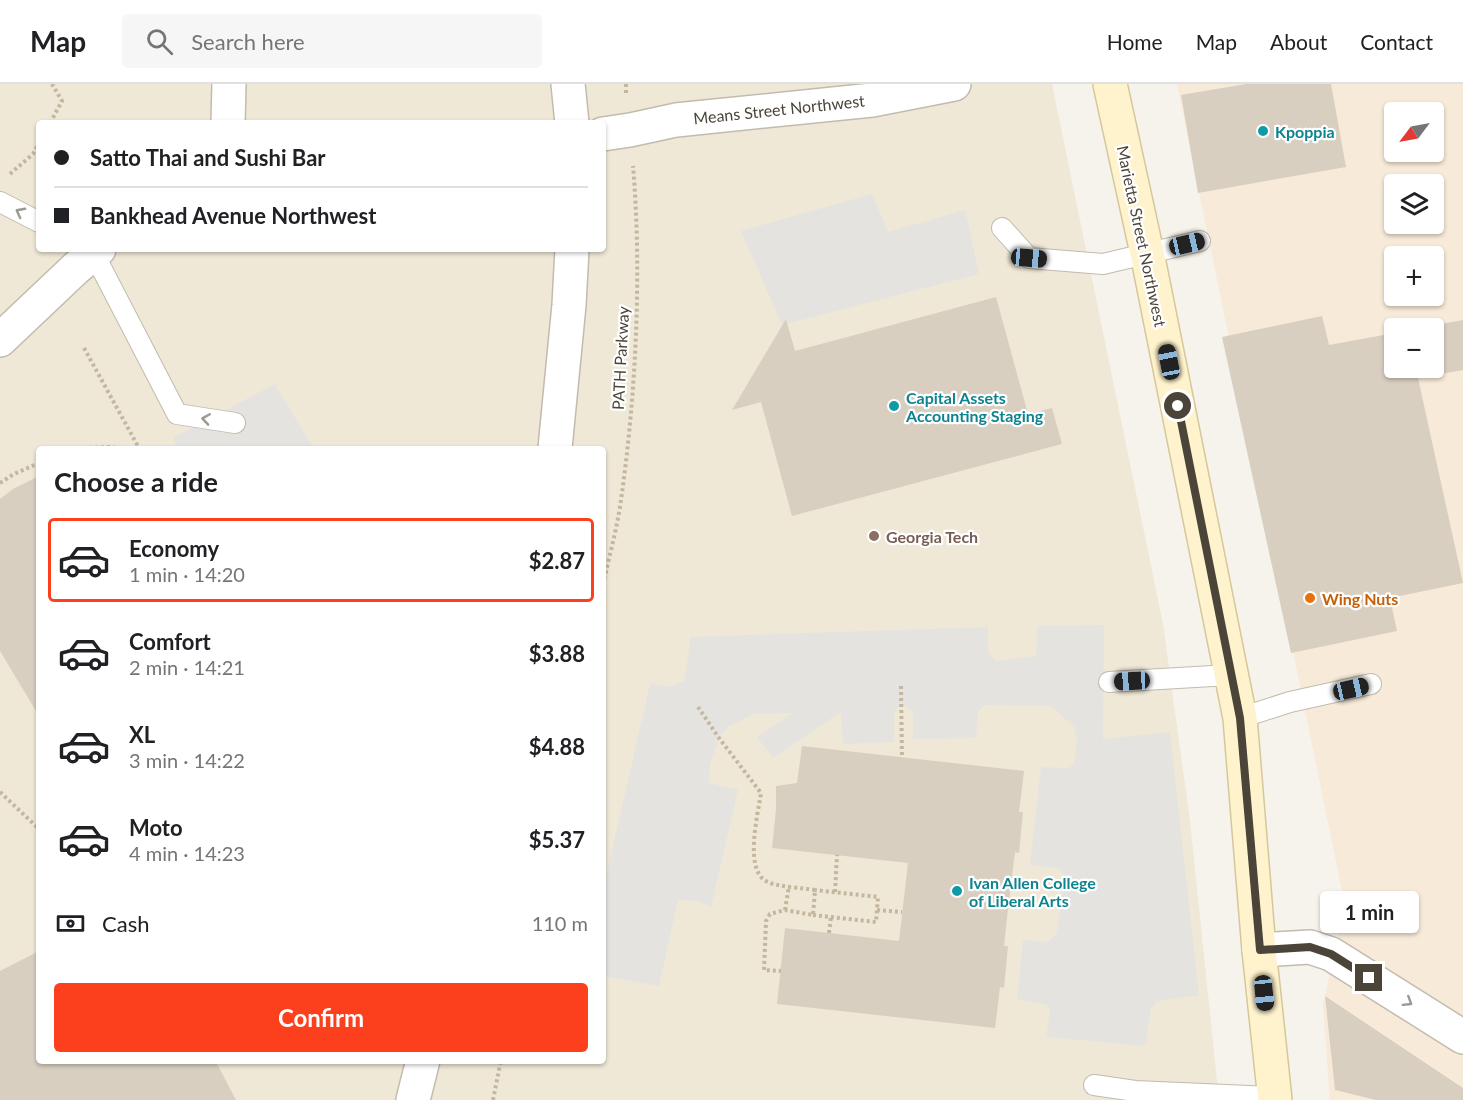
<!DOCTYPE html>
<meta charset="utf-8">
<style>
:root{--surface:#fff;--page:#f6f6f6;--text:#202124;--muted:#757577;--line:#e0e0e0;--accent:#fc3f1d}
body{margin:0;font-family:Lato,sans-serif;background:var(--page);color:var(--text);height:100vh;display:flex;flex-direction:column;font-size:22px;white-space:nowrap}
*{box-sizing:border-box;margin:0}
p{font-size:20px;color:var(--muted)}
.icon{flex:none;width:33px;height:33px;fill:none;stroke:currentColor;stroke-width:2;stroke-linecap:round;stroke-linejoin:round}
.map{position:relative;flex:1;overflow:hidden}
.drawer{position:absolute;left:36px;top:362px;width:570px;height:618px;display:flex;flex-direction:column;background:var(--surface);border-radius:6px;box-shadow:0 2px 4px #0004}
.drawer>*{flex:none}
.top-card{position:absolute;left:36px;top:36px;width:570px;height:132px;border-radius:6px;box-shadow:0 2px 4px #0004;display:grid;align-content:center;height:132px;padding:0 18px;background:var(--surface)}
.needle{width:39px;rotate:238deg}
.fabs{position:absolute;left:1384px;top:18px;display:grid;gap:12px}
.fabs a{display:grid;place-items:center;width:60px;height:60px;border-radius:6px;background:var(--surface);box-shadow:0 2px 4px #0004;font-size:30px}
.end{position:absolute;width:27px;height:27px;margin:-14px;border:8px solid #4b4439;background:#fff;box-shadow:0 0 0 3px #fff}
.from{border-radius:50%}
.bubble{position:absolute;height:42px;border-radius:6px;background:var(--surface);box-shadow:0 2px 4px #0004;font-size:20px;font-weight:700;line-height:42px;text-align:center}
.car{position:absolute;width:18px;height:36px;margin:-18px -9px;border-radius:8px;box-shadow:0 0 4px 2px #0007;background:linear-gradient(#222 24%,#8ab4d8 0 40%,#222 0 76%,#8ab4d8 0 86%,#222 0)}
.top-card b{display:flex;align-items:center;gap:21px;height:57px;font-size:22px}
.top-card b+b{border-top:2px solid var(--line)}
.top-card i{width:15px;height:15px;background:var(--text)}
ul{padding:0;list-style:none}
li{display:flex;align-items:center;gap:18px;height:84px;margin:0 12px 9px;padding:0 6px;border:3px solid transparent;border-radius:6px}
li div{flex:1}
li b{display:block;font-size:22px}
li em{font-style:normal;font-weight:700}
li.on{border-color:var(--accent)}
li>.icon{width:54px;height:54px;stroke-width:1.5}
h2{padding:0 18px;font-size:27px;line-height:72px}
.pay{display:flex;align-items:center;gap:15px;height:66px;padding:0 18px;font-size:22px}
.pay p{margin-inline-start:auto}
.action{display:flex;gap:12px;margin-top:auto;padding:12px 18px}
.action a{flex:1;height:69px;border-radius:6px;background:var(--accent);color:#fff;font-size:24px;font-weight:700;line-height:69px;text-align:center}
header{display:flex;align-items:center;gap:36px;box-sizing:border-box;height:84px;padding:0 30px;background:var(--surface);border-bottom:2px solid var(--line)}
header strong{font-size:28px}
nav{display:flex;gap:33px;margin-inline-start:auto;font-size:21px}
.search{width:420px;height:54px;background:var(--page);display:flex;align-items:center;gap:15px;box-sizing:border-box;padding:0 21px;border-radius:6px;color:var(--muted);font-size:22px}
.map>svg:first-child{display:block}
.commercial{fill:#f7ead8;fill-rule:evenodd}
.education{fill:#efe8d6;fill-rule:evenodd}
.parking{fill:#e5e3e0}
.building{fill:#d8cfc1}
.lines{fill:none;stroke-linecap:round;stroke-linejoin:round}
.service-casing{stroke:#c2bbae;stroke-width:22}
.minor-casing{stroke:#c2bbae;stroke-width:36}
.tertiary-casing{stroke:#c2bbae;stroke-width:36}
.secondary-casing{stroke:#d6c79b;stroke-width:36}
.path{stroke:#c4b79f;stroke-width:4;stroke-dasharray:3 3;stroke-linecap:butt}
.service{stroke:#fff;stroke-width:20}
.minor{stroke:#fff;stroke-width:33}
.tertiary{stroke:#fff;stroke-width:33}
.secondary{stroke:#fff3cd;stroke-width:33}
.oneway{stroke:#9c9892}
.route{stroke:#4b4439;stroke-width:8}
.culture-dot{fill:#0f9aa8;stroke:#fff;stroke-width:2}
.education-dot{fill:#8d6e63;stroke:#fff;stroke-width:2}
.food-dot{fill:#e8710a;stroke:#fff;stroke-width:2}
.labels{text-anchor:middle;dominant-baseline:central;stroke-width:4.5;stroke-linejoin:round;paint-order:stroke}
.street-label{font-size:16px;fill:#4b4439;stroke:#fff}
.culture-label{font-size:16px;font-weight:bold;fill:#0d838f;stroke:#fff;text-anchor:start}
.education-label{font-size:16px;font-weight:bold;fill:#785e54;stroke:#fff;text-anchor:start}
.food-label{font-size:16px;font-weight:bold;fill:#c56008;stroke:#fff;text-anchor:start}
</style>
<header>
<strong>Map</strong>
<div class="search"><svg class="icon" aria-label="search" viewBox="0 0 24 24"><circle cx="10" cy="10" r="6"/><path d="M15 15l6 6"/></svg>Search here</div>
<nav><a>Home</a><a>Map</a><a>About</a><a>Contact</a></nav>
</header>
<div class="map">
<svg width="1463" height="1016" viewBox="0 0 1463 1016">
<rect width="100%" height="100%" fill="#f6f3ec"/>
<!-- commercial -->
<path class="commercial" d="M1177,0H1463V1016H1330L1323,920L1345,822ZM1395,28H1434V68H1395ZM1395,100H1434V140H1395ZM1395,172H1434V212H1395ZM1395,244H1434V284H1395Z"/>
<!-- education -->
<path class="education" d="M0,0H1052L1163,540L1190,737L1219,1016H0ZM39,39H603V165H39ZM39,364H603V976H39Z"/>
<!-- parking -->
<path class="parking" d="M872,110L888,148L965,126L979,190L782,241L741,147Z
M275,300L313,364H231L226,361L221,364H178L173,354Z
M1104,541L1103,655L1170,648L1199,911L1157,917L1151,925L1145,962L1046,953L1050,927L1047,921L1017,915L1023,856L1048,858L1057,849L1064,792L1058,784L1030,781L1041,683L1068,684L1074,680L1077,656L1074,643L1051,622L984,621L978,628L976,654L913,655V628L902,621L894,628V658L843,660L841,628L773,674L757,653L793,629L754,630L728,643L719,654L710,681L709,699L738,706L711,823L698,817L678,816L659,902L603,892V806L650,600L671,603L684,597L691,553L988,543V568L996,577L1036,572L1038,542Z"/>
<!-- building -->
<path class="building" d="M1246,0H1331L1346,83L1198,109L1181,11Z
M996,213L1028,330L1052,324L1062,360L792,432L761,318L732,326L786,235L795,267Z
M1322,232L1329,261L1395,249V284H1434V244H1419L1463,236V286L1418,294L1463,499L1390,514L1397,547L1291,569L1222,253Z
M39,392V632L0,567V415L13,405Z
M802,662L1024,687L1019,728H1023L1019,769L1015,768L1007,834L1004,862H1008L1004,904L1000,903L995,944L777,920L785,844L899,857L908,779L772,764L776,725V702L797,699Z
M39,867V976H215L236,1016H0V887Z
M1325,912L1463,1004V1016H1376L1335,1006Z"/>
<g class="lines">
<defs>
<path id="service" d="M0,118L39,138
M1002,144L1029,174L1103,180L1200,157
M87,165L93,168L177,330L235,339
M1109,598L1230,591
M1240,634L1290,618L1371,600
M1094,1001L1135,1007L1274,1013"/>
<path id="minor" d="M603,50L630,46L676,36L872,16L954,0
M1259,866L1310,863L1331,870L1463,953"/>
<path id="tertiary" d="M568,0L572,39
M228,39L229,0
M0,256L76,184L99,165
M555,364L569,221L572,165
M413,1016L423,976"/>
<path id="secondary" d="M1110,0L1147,169L1240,634L1259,866L1275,1016"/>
</defs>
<!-- service casing -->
<use href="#service" class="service-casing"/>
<!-- minor casing -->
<use href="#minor" class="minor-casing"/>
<!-- tertiary casing -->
<use href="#tertiary" class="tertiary-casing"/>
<!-- secondary casing -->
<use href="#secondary" class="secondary-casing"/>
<!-- path -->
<path class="path" d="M626,0V9
M50,39L62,17L52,0
M10,90L33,70L39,59
M84,264L139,364
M89,364L108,363L118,364
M0,399L14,390L39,379
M603,501C609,473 617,445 621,416C636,311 642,188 633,82
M901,602L902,674
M698,623L719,654L761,709C758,730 743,788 768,798C778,803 804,804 815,806L813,831L785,826L770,830L766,837L764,886L781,887
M0,708L39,745
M835,808L837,771
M785,826L789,802
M877,826L902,828
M813,831L876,838L878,813L815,806
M829,849L831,833
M493,1016L501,976"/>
<!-- service -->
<use href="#service" class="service"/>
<!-- minor -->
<use href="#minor" class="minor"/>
<!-- tertiary -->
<use href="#tertiary" class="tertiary"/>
<!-- secondary -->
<use href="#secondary" class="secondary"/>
</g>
<!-- one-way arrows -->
<defs><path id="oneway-chevron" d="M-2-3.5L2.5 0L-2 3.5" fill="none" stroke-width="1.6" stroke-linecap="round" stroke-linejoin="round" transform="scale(1.5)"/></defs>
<g class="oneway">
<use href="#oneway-chevron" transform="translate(20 128) rotate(-152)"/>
<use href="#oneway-chevron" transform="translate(206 335) rotate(-171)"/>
<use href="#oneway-chevron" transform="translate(1408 918) rotate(32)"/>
</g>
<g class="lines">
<!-- route -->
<path class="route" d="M1178,322L1240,634L1260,866L1310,863L1331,870L1369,894"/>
</g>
<!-- markers -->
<g class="culture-dot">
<circle cx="1263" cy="47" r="6"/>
<circle cx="894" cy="322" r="6"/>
<circle cx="957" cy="807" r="6"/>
</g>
<circle class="education-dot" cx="874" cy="452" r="6"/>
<circle class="food-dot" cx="1310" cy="514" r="6"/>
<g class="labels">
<!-- street labels -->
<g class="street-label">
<text transform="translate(779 25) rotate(-6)">Means Street Northwest</text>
<text transform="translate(1142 152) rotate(78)">Marietta Street Northwest</text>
<text transform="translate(620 274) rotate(-87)">PATH Parkway</text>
</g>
<!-- culture labels -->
<g class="culture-label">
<text x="1275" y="47">Kpoppia</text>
<text x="906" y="313">Capital Assets<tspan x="906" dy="18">Accounting Staging</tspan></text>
<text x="969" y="798">Ivan Allen College<tspan x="969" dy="18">of Liberal Arts</tspan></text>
</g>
<!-- education labels -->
<g class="education-label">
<text x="886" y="452">Georgia Tech</text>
</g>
<!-- food labels -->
<g class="food-label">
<text x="1322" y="514">Wing Nuts</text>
</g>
</g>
</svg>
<div class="fabs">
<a><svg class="needle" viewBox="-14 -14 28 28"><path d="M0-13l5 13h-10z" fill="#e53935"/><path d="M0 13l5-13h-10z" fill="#757577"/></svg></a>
<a><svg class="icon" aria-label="layers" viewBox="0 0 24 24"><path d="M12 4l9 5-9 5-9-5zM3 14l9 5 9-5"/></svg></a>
<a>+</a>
<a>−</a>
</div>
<i class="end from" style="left:1178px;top:322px"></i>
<i class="end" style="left:1369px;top:894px"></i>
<div class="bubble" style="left:1320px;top:807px;width:99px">1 min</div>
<i class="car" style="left:1187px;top:160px;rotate:77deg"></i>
<i class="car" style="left:1029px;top:174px;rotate:95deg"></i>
<i class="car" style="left:1169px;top:278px;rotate:349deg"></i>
<i class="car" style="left:1132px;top:597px;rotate:267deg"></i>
<i class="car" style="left:1351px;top:605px;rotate:77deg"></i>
<i class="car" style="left:1264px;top:909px;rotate:174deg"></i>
<div class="top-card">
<b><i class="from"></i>Satto Thai and Sushi Bar</b>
<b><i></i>Bankhead Avenue Northwest</b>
</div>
<section class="drawer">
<h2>Choose a ride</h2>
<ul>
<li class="on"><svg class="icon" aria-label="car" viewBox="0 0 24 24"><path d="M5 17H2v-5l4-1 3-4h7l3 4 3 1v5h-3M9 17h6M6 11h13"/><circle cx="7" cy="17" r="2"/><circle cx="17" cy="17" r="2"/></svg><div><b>Economy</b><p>1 min · 14:20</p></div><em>$2.87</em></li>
<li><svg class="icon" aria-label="car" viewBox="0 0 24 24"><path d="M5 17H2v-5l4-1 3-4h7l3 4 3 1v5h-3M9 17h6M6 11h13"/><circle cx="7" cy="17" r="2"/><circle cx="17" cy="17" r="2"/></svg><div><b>Comfort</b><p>2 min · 14:21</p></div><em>$3.88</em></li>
<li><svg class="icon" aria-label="car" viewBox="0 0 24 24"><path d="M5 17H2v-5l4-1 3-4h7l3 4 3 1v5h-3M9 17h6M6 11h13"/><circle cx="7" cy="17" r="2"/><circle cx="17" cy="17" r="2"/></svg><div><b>XL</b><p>3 min · 14:22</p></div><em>$4.88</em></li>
<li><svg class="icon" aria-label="car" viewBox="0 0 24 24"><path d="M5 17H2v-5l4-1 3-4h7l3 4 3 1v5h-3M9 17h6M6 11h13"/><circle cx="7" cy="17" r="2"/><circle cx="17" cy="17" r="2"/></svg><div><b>Moto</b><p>4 min · 14:23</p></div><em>$5.37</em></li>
</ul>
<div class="pay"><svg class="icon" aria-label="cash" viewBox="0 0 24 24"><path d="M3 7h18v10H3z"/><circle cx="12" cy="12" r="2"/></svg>Cash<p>110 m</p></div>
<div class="action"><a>Confirm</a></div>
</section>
</div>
